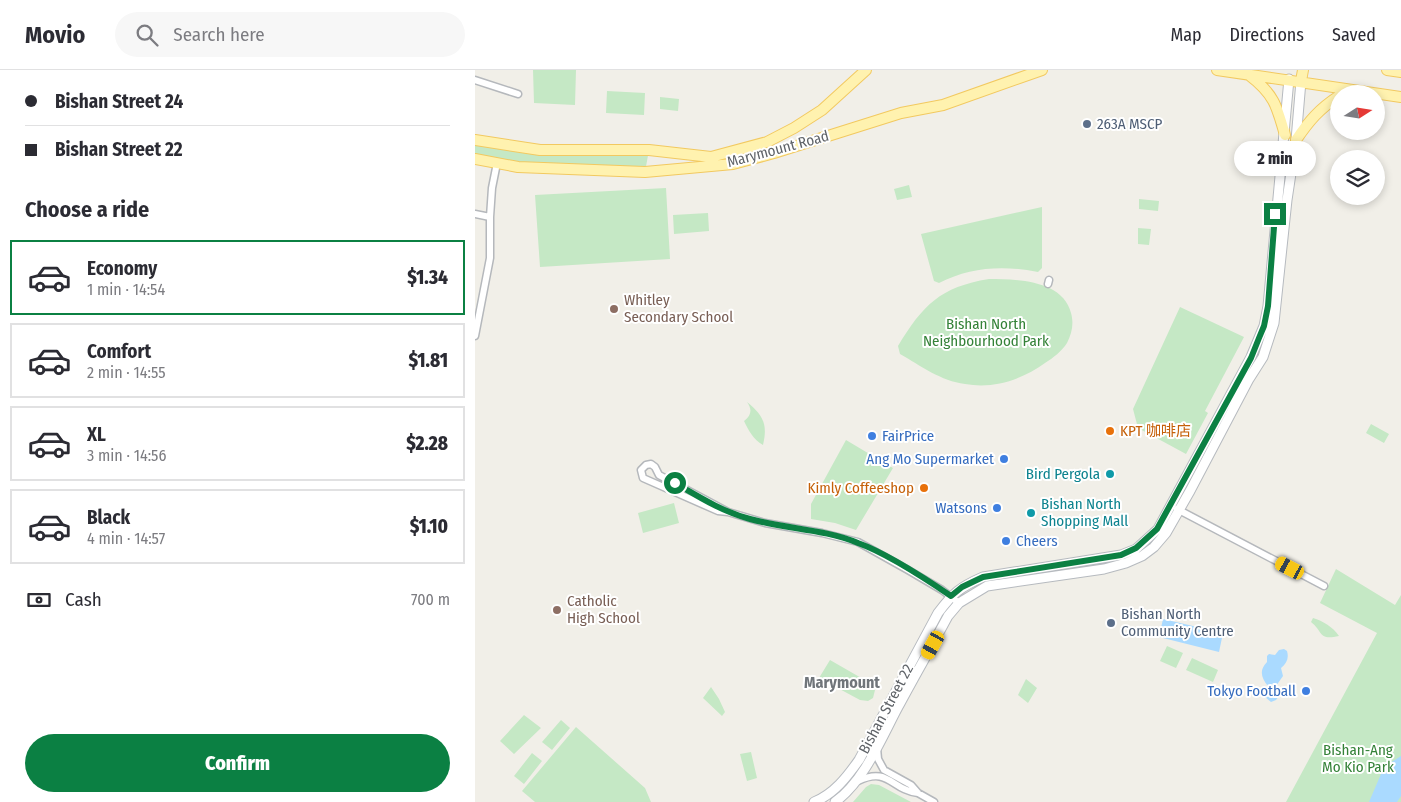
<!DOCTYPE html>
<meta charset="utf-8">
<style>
:root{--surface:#fff;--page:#f7f7f7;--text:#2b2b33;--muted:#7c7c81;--line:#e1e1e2;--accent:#0b8043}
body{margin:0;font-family:"Fira Sans Condensed","Noto Sans SC",sans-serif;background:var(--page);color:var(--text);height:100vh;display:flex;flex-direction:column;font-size:19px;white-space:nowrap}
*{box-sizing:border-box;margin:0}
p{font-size:16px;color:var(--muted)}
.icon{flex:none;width:28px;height:28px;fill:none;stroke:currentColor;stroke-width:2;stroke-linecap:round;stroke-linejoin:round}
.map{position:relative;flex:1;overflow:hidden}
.side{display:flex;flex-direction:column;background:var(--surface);width:475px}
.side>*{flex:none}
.guide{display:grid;align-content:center;height:110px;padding:0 25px;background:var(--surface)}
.needle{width:32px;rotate:78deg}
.controls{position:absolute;left:855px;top:15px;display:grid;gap:10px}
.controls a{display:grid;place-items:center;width:55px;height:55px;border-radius:50%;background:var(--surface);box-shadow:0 2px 8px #0003;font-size:25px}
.end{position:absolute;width:22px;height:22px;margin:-11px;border:6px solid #0b8043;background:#fff;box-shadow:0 0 0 2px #fff}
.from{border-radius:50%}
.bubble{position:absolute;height:35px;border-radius:18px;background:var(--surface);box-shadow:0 2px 8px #0003;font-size:16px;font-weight:800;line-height:35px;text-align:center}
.car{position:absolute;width:15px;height:30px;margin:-15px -8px;border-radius:6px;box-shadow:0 0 4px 1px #0007;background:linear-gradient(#f5c518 24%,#345 0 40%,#f5c518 0 76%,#345 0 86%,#f5c518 0)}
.guide b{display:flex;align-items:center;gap:18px;height:48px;font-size:19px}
.guide b+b{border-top:1px solid var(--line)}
.guide i{width:12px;height:12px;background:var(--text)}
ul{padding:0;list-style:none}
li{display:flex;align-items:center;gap:15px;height:75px;margin:0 10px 8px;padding:0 15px;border:2px solid var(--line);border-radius:0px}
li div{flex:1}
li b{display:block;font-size:19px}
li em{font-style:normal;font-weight:800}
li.active{border-color:var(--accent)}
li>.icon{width:45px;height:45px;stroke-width:1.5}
h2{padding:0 25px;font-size:22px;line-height:60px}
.pay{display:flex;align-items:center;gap:12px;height:55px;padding:0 25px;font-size:19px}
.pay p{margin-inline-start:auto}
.action{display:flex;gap:10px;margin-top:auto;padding:10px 25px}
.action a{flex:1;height:58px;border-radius:30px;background:var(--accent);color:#fff;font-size:20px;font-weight:800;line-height:58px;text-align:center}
header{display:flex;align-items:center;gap:30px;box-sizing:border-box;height:70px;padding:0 25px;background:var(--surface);border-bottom:1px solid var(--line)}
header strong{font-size:24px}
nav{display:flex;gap:28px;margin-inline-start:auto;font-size:18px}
.search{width:350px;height:45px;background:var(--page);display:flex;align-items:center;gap:12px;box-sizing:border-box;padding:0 18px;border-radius:28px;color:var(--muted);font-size:19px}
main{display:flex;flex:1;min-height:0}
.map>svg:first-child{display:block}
.green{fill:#c5e8c5}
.water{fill:#aadaff}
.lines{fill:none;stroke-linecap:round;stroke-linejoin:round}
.street-casing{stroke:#b5b8bc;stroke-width:9}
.secondary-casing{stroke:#b6babf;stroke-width:11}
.primary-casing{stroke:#f2c960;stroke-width:12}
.street{stroke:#fff;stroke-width:6}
.secondary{stroke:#fff;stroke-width:9}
.primary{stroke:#fff2af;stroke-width:10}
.route{stroke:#0b8043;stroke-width:6}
.service-dot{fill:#5c6f8a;stroke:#fff;stroke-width:2}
.education-dot{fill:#8d6e63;stroke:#fff;stroke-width:2}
.food-dot{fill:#e8710a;stroke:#fff;stroke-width:2}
.shop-dot{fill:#3f7fe0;stroke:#fff;stroke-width:2}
.culture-dot{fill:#0f9aa8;stroke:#fff;stroke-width:2}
.labels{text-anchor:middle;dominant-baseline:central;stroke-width:4;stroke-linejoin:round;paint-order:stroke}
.service-label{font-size:15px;fill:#4e5e75;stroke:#fff;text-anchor:start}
.street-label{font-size:15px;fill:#5f6368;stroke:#fff}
.education-label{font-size:15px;fill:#785e54;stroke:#fff;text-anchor:start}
.park-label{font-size:15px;fill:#348238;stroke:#fff}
.food-label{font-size:15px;fill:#c56008;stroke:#fff;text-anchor:start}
.shop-label{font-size:15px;fill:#366cbe;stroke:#fff;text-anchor:end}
.culture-label{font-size:15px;fill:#0d838f;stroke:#fff;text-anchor:end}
.neighbourhood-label{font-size:16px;font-weight:bold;fill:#70757a;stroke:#fff}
</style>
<header>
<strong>Movio</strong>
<div class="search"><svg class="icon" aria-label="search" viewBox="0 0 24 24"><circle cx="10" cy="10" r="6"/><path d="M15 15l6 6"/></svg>Search here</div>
<nav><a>Map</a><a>Directions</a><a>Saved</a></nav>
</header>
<main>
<section class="side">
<div class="guide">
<b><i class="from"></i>Bishan Street 24</b>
<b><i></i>Bishan Street 22</b>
</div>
<h2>Choose a ride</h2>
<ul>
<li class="active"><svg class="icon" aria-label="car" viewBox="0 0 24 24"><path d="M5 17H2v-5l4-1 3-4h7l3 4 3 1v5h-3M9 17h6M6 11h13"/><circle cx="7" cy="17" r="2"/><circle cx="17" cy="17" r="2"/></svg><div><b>Economy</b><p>1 min · 14:54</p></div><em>$1.34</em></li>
<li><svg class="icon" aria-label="car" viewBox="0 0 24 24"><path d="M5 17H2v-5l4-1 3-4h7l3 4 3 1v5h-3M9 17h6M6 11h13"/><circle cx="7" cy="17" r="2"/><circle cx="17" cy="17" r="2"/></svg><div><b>Comfort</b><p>2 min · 14:55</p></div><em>$1.81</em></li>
<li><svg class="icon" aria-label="car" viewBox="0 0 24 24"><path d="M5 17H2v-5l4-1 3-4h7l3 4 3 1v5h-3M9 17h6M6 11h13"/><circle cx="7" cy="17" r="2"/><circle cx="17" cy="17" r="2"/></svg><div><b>XL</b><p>3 min · 14:56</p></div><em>$2.28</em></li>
<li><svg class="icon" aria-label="car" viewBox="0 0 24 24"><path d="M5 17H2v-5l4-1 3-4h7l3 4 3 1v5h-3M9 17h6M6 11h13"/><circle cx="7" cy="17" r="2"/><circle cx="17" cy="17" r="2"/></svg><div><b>Black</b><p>4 min · 14:57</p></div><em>$1.10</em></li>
</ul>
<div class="pay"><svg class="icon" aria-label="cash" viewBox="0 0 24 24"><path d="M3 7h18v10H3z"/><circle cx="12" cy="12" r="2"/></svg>Cash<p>700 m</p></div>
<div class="action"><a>Confirm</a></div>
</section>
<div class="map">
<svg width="926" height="732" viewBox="0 0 926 732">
<rect width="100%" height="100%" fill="#f1efe8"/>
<!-- green -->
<path class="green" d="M58,0H101L100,35L59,33Z
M132,21L170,23L169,45L131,43Z
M185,27L204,29L203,41L185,39Z
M0,70L46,78L174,80L170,102L109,100L0,89Z
M434,115L437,127L422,130L419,119Z
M191,118L195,189L65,197L60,125Z
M664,129L684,131L683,141L664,139Z
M567,137V198L563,202C528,195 495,197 464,213L459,211L446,164Z
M233,143L234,161L199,164L198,145Z
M663,158L676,159L674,175L663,174Z
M514,209C541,209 588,210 596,243C599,254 597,263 592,273C587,281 578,288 570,293C546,310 519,319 490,314C466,311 446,296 425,284L423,276C448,235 465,217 514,209Z
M705,237L769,267L730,341L733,343L711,384L663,358L658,339Z
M272,332C288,345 293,354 288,375C278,369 274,361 269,351C277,345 277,339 272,332Z
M896,354L914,364L909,373L891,363Z
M371,370L418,398L381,460L360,453L336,449V434Z
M199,433L204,453L168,463L163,443Z
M861,499L920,535L926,525V732H811L902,563L845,533Z
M838,548C848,551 858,557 864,566C843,571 848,561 836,552Z
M692,576L708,583L701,598L685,591Z
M717,588L743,600L738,612L711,600Z
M355,590L395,613L400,620L398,628L393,631L385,630L344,608Z
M551,609L562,618L553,633L543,625Z
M236,617L244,629L250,642L247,646L228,628Z
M49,645L66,658L39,684L25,671Z
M86,650L95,658L77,680L67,672Z
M101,657L170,718L176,732H60L47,721Z
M276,682L282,708L272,711L265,684Z
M57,683L67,691L49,714L39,706Z
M396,714L404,715L436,732H378L391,717Z"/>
<!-- water -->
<path class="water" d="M688,549L748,563L744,582L684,567Z
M809,579L812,581C814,588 812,593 806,598L808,606L801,616L804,626L801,630L796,632L790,627L793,616C786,608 784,600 792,592V586L794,584L800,585L804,580Z
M926,686V726L922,732H894L909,697Z"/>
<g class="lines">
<defs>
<path id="street" d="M0,10L43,24
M0,144L15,147
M573,214L574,210
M0,266L15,188V147L17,118L22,93
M702,439L849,516
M253,442L184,405L180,397L176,394L171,395L166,400L168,408L243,441L253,442L290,453L347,463L383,472L433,500L467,520L484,533
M402,678L403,689L409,700L436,715L443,723L459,732
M383,711C414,696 416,720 443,723"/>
<path id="secondary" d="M339,732C359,724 372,707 384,690L463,543C478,523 485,517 508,507L646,485L661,479L683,459L776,287L789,256L793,236L814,9
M360,732C389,711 406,669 423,637C439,607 457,576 473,546L484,533L512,516L629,499L651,493L667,486L679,477L691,463L715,421L774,309L788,287L799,253L812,130L821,70L826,11"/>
<path id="primary" d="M742,0L926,27
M912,0L926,2
M774,5C799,24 802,36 810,65
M826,11L828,0
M0,70L65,80H174L236,87L292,72L319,58L347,40L391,0
M821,70C834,51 844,39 864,26
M0,89L43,97L170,102L258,94L299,83L426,43L468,35L567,0"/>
</defs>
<!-- street casing -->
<use href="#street" class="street-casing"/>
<!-- secondary casing -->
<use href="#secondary" class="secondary-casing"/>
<!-- primary casing -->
<use href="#primary" class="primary-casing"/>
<!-- street -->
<use href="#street" class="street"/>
<!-- secondary -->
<use href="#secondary" class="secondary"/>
<!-- primary -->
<use href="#primary" class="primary"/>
</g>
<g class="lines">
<!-- route -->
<path class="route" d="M200,413C224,427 248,442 275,449C311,459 349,459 383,473C411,483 451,509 476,526L487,517L508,507L646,485L661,478L682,459L776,288L784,268L789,256L793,236L800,144"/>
</g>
<!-- markers -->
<g class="service-dot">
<circle cx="612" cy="54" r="5"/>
<circle cx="636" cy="553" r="5"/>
</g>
<g class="education-dot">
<circle cx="139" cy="239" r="5"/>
<circle cx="82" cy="540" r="5"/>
</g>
<g class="food-dot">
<circle cx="635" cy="361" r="5"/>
<circle cx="449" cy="418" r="5"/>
</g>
<g class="shop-dot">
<circle cx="397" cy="366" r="5"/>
<circle cx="529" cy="389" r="5"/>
<circle cx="522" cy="438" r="5"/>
<circle cx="531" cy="471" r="5"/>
<circle cx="831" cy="621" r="5"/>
</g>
<g class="culture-dot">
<circle cx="635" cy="404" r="5"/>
<circle cx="556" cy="443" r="5"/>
</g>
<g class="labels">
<!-- service labels -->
<g class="service-label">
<text x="622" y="54">263A MSCP</text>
<text x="646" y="544">Bishan North<tspan x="646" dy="17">Community Centre</tspan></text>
</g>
<!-- street labels -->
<g class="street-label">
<text transform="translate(303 79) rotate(-15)">Marymount Road</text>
<text transform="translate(411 639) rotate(-62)">Bishan Street 22</text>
</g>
<!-- education labels -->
<g class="education-label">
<text x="149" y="230">Whitley<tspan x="149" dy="17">Secondary School</tspan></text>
<text x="92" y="531">Catholic<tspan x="92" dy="17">High School</tspan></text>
</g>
<!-- park labels -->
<g class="park-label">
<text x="511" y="254">Bishan North<tspan x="511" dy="17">Neighbourhood Park</tspan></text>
<text x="883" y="680">Bishan-Ang<tspan x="883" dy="17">Mo Kio Park</tspan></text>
</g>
<!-- food labels -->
<g class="food-label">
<text x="645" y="361">KPT 咖啡店</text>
<text x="439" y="418" text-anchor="end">Kimly Coffeeshop</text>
</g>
<!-- shop labels -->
<g class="shop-label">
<text x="407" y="366" text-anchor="start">FairPrice</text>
<text x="519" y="389">Ang Mo Supermarket</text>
<text x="512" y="438">Watsons</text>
<text x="541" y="471" text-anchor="start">Cheers</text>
<text x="821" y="621">Tokyo Football</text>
</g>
<!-- culture labels -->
<g class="culture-label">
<text x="625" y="404">Bird Pergola</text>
<text x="566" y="434" text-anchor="start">Bishan North<tspan x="566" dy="17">Shopping Mall</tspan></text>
</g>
<!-- neighbourhood labels -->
<g class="neighbourhood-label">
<text x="367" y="612">Marymount</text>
</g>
</g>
</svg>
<div class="controls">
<a><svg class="needle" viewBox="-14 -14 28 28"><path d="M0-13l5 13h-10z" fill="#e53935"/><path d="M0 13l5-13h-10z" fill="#7c7c81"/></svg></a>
<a><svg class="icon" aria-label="layers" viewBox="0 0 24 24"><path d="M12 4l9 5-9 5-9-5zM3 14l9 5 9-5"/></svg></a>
</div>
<i class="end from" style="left:200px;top:413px"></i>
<i class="end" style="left:800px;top:144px"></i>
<div class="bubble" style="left:759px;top:71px;width:82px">2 min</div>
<i class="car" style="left:815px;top:498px;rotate:298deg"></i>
<i class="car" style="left:458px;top:575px;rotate:209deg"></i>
</div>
</main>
